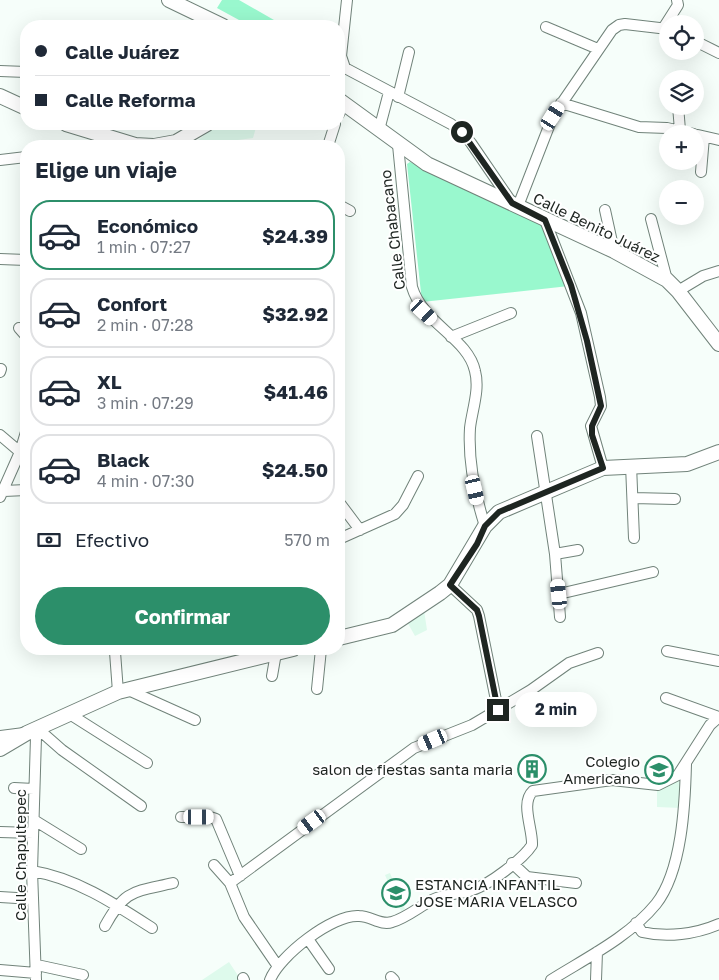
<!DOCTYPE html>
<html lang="es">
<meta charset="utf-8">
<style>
:root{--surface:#fff;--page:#f6f6f7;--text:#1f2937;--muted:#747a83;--line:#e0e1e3;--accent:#2c8f6a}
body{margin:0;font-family:"Golos Text",sans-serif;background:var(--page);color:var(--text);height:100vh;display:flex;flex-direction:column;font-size:19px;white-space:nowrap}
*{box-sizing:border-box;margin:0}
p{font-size:16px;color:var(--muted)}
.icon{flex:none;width:28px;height:28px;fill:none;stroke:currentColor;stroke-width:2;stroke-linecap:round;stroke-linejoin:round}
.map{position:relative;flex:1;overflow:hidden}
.drawer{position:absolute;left:20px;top:140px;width:325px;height:515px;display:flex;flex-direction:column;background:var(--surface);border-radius:20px;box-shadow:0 5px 20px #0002}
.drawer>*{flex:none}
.guide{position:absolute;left:20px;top:20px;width:325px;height:110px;border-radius:20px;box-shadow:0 5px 20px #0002;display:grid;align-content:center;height:110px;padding:0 15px;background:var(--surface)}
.tools{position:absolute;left:659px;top:15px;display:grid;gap:10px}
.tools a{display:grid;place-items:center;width:45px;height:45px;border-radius:50%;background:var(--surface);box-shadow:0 5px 20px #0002;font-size:25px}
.end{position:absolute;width:22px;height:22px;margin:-11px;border:6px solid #1e2521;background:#fff;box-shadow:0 0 0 2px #fff}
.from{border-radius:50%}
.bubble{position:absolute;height:35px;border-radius:18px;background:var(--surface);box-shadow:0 5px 20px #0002;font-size:16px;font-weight:700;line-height:35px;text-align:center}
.car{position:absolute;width:15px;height:30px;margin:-15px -8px;border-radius:6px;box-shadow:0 0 4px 1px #0007;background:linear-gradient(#fff 24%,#345 0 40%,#fff 0 76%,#345 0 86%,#fff 0)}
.guide b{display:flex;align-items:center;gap:18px;height:48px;font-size:19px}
.guide b+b{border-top:1px solid var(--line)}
.guide i{width:12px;height:12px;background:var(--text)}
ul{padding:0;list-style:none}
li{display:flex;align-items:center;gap:15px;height:70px;margin:0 10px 8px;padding:0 5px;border:2px solid var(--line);border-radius:20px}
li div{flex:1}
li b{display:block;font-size:19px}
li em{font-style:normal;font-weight:700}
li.on{border-color:var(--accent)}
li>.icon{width:45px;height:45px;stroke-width:1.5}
h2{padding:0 15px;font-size:22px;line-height:60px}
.pay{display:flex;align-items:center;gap:12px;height:55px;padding:0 15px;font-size:19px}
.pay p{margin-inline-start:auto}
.button{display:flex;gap:10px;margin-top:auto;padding:10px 15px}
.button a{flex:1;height:58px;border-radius:30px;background:var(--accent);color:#fff;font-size:20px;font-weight:700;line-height:58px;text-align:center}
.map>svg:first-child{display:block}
.built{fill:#defaec}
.green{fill:#99f8ce}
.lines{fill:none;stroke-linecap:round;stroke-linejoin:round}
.street-casing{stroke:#71837a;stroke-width:12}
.secondary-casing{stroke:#71837a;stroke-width:16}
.street{stroke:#fff;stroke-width:10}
.secondary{stroke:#fff;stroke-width:14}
.route{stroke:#1e2521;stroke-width:6}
.labels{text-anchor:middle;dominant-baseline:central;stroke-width:4;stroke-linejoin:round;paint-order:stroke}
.street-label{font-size:15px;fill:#1e2521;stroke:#fff}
.poi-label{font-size:15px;fill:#1e2521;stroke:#fff;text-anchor:end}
</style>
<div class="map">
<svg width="719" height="980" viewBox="0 0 719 980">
<rect width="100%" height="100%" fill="#f6fefa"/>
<!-- built -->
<path class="built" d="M218,124H257L253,138L238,140V146H191Z
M424,610L427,630L415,636L406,620Z
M646,762L674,764L663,776L647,781Z
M677,780H682L681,808L657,807V789Z
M390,873L405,909L401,911L385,875Z
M229,962L241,980H202Z"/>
<!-- green -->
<path class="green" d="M222,0H239L274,20L270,26H250L217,8Z
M410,162L545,227L569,286L422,302L407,164Z"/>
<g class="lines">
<defs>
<path id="street" d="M347,0L341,56L345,68L451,124L462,132L471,143L512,203
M546,27L598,49
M664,27L678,5L677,0
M695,41L719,53
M0,71L26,72
M398,97L409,52
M561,103L639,127L667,128L694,134
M678,106L680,130
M339,114L343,103
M379,130L389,92
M698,135L719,140
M398,145L412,287C423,324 468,338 475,371C480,390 472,410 470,428C468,461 475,495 485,526
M328,146L335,124
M0,160L26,157
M701,172L704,137
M339,205L350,211
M518,206L553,116L612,30L619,25L625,24L668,29
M605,210L614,251
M651,219L667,280
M545,220L581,313L600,397L601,406L591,426L603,468
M0,259L26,260
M678,291L703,276L719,271
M19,328L26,336
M451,337L511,313
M0,372L1,369
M0,435L20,452
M537,436L555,554L560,617
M631,465L634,538
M4,491L26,490
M0,497L20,452L26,432
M633,498L675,499
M339,502L360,530
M339,539L395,514L403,505L418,476
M555,554L578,550
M450,585L477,610L479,616L498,710
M559,594L653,572
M667,651L719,661
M115,652L118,692
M272,676L276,653
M126,689L195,720
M317,689L321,649
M666,698L719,717
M68,713L147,763
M37,728L62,750L141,806
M33,730L36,737L32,871L36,980
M0,736L24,733
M14,788L34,789
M181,817H210L216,819L240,876
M34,820L81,849
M0,832L33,833
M512,863L527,877L576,883
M214,865L230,883L244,917L277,965
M32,871C76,878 115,904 152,928
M230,883L414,748L472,725L531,690L569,663L598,653
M0,897L33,899
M636,923L642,932C667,938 696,934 719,924
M105,926C125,889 134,892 173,883
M308,939L329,969
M37,965L83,975
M0,970L36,973
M391,977L394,980
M243,978L244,980
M270,980C279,956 333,914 359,916C371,916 381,926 392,922C406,918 419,907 432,900C445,893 459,895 472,890C489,885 523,859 532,845C533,829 520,803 533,791L612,780L658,785L678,775L710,725L719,717
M551,980C586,958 629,937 656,904C682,871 685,805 686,764
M596,980L597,952"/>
<path id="secondary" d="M169,0L223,26
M0,96L26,108
M339,100L427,164L614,251L667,280L678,291L719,344
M66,124L135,145L153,146
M154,146L176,142L207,124
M339,638L392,625L440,593L450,585L485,526L499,512L603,468L687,464L719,452
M0,749L27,733L118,692L293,649"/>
</defs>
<!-- street casing -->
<use href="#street" class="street-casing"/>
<!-- secondary casing -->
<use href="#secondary" class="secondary-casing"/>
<!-- street -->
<use href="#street" class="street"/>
<!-- secondary -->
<use href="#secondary" class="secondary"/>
</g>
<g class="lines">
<!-- route -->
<path class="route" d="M462,132L512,203L545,220L571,285L587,341L601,406L592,426V435L603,468L499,512L485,526L477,544L450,585L477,610L479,616L498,710"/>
</g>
<!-- icons -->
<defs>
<symbol id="building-ring" viewBox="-11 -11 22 22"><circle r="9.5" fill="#fff" stroke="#2c8f6a" stroke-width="1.5"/><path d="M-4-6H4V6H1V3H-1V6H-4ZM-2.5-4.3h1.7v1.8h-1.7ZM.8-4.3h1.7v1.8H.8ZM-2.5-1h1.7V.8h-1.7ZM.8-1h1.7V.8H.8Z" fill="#2c8f6a"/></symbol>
<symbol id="school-ring" viewBox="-11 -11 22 22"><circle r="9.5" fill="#fff" stroke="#2c8f6a" stroke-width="1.5"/><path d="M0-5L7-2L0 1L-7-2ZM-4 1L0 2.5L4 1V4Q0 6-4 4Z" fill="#2c8f6a"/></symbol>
</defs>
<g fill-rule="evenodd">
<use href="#building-ring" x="516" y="753" width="32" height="32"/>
<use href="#school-ring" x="643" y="754" width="32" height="32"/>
<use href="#school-ring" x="380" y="877" width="32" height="32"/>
</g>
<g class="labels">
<!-- street labels -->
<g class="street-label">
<text transform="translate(597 227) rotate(26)">Calle Benito Juárez</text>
<text transform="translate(392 230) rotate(-97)">Calle Chabacano</text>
<text transform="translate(20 855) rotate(-90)">Calle Chapultepec</text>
</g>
<!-- poi labels -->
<g class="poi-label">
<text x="640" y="761">Colegio<tspan x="640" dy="17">Americano</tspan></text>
<text x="513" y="769">salon de fiestas santa maria</text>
<text x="415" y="884" text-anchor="start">ESTANCIA INFANTIL<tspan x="415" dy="17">JOSE MARIA VELASCO</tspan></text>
</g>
</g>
</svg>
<div class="tools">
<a><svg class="icon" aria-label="locate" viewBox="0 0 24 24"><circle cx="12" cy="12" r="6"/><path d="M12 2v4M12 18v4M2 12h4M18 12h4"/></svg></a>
<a><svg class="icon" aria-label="layers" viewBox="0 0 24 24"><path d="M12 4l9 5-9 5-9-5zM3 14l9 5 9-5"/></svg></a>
<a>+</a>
<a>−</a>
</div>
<i class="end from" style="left:462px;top:132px"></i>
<i class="end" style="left:498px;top:710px"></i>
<div class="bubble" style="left:515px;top:692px;width:82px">2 min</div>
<i class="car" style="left:553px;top:116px;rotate:32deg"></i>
<i class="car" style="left:424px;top:312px;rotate:133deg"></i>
<i class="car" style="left:475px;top:490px;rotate:167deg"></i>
<i class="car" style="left:559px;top:594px;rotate:354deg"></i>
<i class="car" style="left:433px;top:740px;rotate:247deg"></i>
<i class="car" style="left:199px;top:817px;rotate:90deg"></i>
<i class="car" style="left:312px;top:822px;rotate:234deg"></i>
<div class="guide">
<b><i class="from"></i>Calle Juárez</b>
<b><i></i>Calle Reforma</b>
</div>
<section class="drawer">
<h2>Elige un viaje</h2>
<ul>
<li class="on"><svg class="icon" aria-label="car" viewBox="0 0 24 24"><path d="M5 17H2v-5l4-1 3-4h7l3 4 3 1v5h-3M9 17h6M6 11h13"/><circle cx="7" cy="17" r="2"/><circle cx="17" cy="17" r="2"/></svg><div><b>Económico</b><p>1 min · 07:27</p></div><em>$24.39</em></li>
<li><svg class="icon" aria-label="car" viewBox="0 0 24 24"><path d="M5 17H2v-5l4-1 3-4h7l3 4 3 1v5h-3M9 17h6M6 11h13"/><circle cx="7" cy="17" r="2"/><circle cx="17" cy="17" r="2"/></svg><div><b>Confort</b><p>2 min · 07:28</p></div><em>$32.92</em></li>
<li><svg class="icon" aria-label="car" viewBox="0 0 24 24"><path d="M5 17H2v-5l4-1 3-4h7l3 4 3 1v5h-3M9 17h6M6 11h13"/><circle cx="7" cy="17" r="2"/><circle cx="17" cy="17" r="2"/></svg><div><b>XL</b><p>3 min · 07:29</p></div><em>$41.46</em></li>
<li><svg class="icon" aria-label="car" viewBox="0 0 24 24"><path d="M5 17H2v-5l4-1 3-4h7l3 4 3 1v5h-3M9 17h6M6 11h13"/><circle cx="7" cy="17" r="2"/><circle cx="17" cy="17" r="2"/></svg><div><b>Black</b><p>4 min · 07:30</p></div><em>$24.50</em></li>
</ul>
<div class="pay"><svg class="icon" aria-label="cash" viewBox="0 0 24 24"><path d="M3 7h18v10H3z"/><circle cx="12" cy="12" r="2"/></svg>Efectivo<p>570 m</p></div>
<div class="button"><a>Confirmar</a></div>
</section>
</div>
